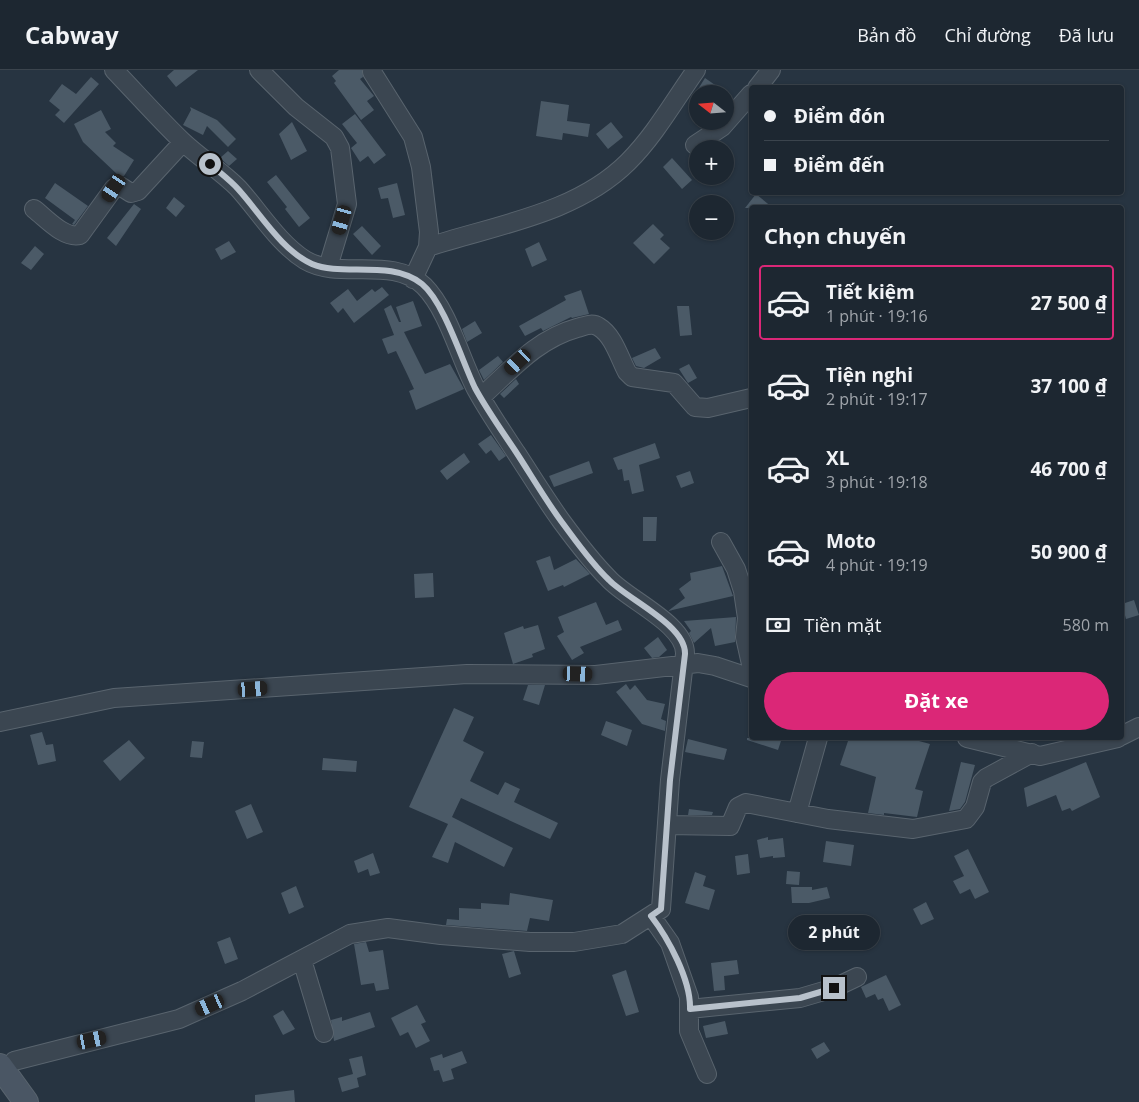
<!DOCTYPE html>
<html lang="vi">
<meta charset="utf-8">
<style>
:root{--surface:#1d2731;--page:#252f39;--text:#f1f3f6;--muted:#a0a5ab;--line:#3b444d;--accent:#db2777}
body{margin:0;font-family:"Open Sans",sans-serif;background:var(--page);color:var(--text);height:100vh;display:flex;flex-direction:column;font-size:19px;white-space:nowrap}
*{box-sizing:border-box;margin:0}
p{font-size:16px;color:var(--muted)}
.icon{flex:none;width:28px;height:28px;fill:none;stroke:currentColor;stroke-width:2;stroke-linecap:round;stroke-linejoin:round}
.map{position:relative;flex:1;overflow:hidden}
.sheet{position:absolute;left:749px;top:135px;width:375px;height:535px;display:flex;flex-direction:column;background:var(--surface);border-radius:5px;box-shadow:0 1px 4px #0004,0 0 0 1px var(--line)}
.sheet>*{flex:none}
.hud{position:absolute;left:749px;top:15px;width:375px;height:110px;border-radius:5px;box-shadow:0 1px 4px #0004,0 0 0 1px var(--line);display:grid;align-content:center;height:110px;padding:0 15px;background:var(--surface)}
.needle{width:32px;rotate:287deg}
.buttons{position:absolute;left:689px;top:15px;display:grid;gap:10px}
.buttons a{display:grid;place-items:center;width:45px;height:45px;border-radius:50%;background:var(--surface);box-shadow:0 1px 4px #0004,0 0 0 1px var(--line);font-size:25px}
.end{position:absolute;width:22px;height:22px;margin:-11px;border:6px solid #b8c1cb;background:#111;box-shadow:0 0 0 2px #111}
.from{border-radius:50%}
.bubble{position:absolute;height:35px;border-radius:18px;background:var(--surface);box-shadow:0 1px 4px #0004,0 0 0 1px var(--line);font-size:16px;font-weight:700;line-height:35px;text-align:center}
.car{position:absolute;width:15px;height:30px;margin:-15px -8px;border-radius:6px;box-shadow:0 0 4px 1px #0007;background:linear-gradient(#222 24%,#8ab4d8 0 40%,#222 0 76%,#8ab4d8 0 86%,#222 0)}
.hud b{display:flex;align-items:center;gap:18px;height:48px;font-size:19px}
.hud b+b{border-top:1px solid var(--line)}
.hud i{width:12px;height:12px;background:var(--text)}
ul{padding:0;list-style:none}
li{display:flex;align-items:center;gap:15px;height:75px;margin:0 10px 8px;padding:0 5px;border:2px solid transparent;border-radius:5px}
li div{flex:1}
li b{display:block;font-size:19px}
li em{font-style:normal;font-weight:700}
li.selected{border-color:var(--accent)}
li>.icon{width:45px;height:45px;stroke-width:1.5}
h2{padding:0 15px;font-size:22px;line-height:60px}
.pay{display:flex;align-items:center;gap:12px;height:55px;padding:0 15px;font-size:19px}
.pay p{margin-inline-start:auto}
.button{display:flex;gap:10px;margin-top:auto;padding:10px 15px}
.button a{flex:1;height:58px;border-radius:30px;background:var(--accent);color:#fff;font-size:20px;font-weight:700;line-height:58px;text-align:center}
header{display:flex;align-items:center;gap:30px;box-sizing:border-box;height:70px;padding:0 25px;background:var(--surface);border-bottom:1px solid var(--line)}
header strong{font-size:24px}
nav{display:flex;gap:28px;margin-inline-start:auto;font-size:18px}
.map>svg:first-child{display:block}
.building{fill:#4b5a67}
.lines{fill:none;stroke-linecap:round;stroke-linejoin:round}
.street-casing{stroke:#59646e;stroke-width:20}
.secondary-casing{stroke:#59646e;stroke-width:26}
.street{stroke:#3b4651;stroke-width:18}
.secondary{stroke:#4a5664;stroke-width:24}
.route{stroke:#b8c1cb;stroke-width:6}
</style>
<header>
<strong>Cabway</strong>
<nav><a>Bản đồ</a><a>Chỉ đường</a><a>Đã lưu</a></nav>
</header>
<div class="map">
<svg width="1139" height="1032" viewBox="0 0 1139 1032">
<rect width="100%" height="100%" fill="#273441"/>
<!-- building -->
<path class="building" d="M174,0H198L176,17L167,6Z
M339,0H362L363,7L360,9L374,26L367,31L374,40L361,50L334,13L336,11L332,6Z
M91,7L99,14L64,53L55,45L60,40L49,31L62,14L76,24Z
M705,8L728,24H695Z
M541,31L569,35L567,51L590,54L588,67L563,63L562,70L536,66Z
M190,37L217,50L236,69L228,77L207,56L203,65L183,55L191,40Z
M101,40L111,59L105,62L116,73L113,76L134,90L124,106H119L83,72L74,54Z
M355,44L386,85L374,94L368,86L360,92L351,78L357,73L342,54Z
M292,52L307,81L291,90L279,64Z
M611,52L623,67L608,79L596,64Z
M228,81L237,89L229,96L220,88Z
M672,88L692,110L682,119L663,97Z
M276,105L310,148L299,157L285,139L287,137L267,112Z
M55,113L88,136L74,155L72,154L75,150L45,128Z
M397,113L405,145L393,148L388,128L381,129L378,118Z
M756,124L773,138H745Z
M174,127L185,136L176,147L166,138Z
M134,134L141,139L116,176L107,168Z
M653,154L664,165L660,169L670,178L654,194L633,173Z
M362,156L381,176L372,185L353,164Z
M229,171L236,182L221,190L215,179Z
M539,172L547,190L532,197L525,179Z
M35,176L44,184L31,200L21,193Z
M382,217L389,225L354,253L343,238L338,243L330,233L348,219L357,231L372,219L375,222Z
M581,220L589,244L572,248L571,247L543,261L541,258L525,266L519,256L566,230L564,226Z
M413,231L422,256L404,262L425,304L450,294L464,319L416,340L409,321L414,319L408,306L396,281L388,284L382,269L394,265L384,239L391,235L399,252H401L396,237Z
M677,236H689L692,265L680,266Z
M475,251L482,263L467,272L462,259Z
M655,278L661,288L644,298L636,296L632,288Z
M498,286L503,292L484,310L479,300Z
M689,294L697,308L688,313L679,299Z
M516,309L519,314L504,328L500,324Z
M491,365L506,386L499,391L491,380L486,384L478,374Z
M655,373L660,388L639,395L644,421L632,424L629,410L624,411L622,399L618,400L613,388Z
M464,383L470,392L447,410L440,401Z
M589,391L593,403L554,417L549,406Z
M690,401L694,413L681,418L676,406Z
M643,447H657L656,471H643Z
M550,486L554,500L576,489L590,504L564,517L563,515L548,521L536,491Z
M722,496L733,526L668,541L685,528L679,519L691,510L690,503Z
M433,503L434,527L415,528L414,504Z
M1134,530L1139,545L1126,549L1122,534Z
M596,532L606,555L618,550L622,560L580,577L584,583L572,590L557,566L564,562L558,547Z
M736,547L735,572L715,576L711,558L694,573L689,563L691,561L684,551Z
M538,555L545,579L532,584L533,587L513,594L504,563L523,556L524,559Z
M658,567L667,580L659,587L652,588L644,578Z
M626,614L630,620L635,615L647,630L665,634L661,649L666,651L665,661L642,654L616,622Z
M528,615H545L539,635L523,630Z
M454,638L474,647L463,671L484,682L470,711L498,725L505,712L520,719L514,732L558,753L550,769L461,728L452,747L513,778L504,797L455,772L448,793L432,787L448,754L409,737Z
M606,651L632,660L627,676L601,665Z
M42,662L46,675L53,674L56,691L38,695L30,665Z
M747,668H782L778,680L747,670Z
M849,668H908L930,674L915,719L923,721L917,747L884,743V745L868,743L876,707L840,695Z
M688,669L727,679L724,690L685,682Z
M129,670L145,688L120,711L103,691Z
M192,671L204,672L202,688L190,687Z
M323,688L357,691L356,702L322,700Z
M961,692L975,695L965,732L960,739L949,741Z
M1086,692L1100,727L1072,741L1070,738L1062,741L1056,725L1027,737L1024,718Z
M251,734L263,762L247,769L235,741Z
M689,739L713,742L712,745H688Z
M768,767V770L783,768L785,787L773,788V786L760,788L757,770Z
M826,771L854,775L851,796L823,792Z
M968,779L989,822L975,829L970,819L960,824L953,811L964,806L954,786Z
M373,783L380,803L370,806L368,799L358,803L354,791Z
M748,784L750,803L737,805L735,786Z
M787,801L800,802L799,815L786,814Z
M695,802L706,806L703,816L715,820L709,840L685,833Z
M296,816L304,837L289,844L281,823Z
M791,817H812V820L827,817L830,828L809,833H792Z
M510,823L553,830L549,851L530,848L527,861L446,855L447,849L459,850V838L481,839V833L509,835Z
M926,832L934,849L921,855L913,839Z
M230,867L238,889L225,894L217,872Z
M366,872L369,882L383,880L389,919L376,921L374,913L361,915L354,874Z
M514,881L521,904L509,908L502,884Z
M737,890L739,904L724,906L725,920L714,921L711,893Z
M626,900L639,942L626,946L612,905Z
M886,905L901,935L889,941L883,928L878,930L875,924L866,928L861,917Z
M417,935L426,952L421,954L430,971L416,978L408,962L400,966L391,948Z
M283,940L295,959L283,965L273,946Z
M370,942L375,957L334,971L331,950L342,947V951Z
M725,951L728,964L706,968L703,956Z
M824,972L830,981L817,989L811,979Z
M462,981L467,993L451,999L454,1009L443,1012L439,1000L434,1001L430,988L442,984L443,988Z
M362,986L366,1005L357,1008L359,1017L342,1022L338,1008L353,1004L349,989Z
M294,1020L295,1032H255V1025Z"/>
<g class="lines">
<defs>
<path id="street" d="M259,0L296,37L334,67L340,78L347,134L328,197
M372,2L413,67L421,97L429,162L428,177L413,209
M757,18L771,0
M695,75L722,57L751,24
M34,139C46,148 64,169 80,165L114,118L120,116L131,123L138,121L183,72
M428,177C495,155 576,144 628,92C655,65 674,31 696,0
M481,327C511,300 537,269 577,258C585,256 592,252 599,257C613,265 620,289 627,302L632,307L674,313L695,337L708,338L751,328
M721,472L736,499L743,521L747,548L745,567L751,594
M0,652L114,628L467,604L596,605L698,593L715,596L751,608
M1121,666L1139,657
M967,668L1040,686L1118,668
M797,743L818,668
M667,755L730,756L738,737L746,733L828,749L913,759L966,749L975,737L982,712L986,708L1032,683
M651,846L670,873L689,927V961L707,1004
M302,890L324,963
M689,939L800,928L834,918L857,907
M14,991L179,949L242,921L350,864L388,858L441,865L530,872H574L622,864L661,839L670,710L685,584C686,554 626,529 608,508C591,491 576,471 562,452C546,430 532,407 517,384C503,363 488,341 476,319C460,288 448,240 424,216C392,185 340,211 305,190C278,173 259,141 238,118C221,101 200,88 182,71C159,49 137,24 114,0"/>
<path id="secondary" d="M0,996L26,1032"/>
</defs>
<!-- street casing -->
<use href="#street" class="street-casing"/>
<!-- secondary casing -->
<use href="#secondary" class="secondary-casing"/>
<!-- street -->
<use href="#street" class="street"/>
<!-- secondary -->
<use href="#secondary" class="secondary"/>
</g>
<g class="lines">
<!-- route -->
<path class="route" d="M210,94C219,102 230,110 238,119C260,143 281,180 312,194C342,207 391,189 422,214C444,232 462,291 475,318C487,340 502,361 516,382C531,405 545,429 561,451C576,471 591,493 609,510C627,529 686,555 685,584L670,710L661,839L651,846C668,868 691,910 690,939L800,928L834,918"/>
</g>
</svg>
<div class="buttons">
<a><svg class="needle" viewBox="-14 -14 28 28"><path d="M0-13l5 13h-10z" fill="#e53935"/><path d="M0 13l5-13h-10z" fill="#a0a5ab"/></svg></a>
<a>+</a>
<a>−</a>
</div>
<i class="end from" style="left:210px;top:94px"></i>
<i class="end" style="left:834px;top:918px"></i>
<div class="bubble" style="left:788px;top:845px;width:92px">2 phút</div>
<i class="car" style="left:114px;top:118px;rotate:214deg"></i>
<i class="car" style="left:342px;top:150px;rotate:196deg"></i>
<i class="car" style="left:518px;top:292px;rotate:227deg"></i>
<i class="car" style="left:578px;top:604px;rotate:92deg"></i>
<i class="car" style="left:253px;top:619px;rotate:86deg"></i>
<i class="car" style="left:210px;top:935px;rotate:246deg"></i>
<i class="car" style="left:92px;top:970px;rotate:78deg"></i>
<div class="hud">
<b><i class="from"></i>Điểm đón</b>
<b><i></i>Điểm đến</b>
</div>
<section class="sheet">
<h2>Chọn chuyến</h2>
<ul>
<li class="selected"><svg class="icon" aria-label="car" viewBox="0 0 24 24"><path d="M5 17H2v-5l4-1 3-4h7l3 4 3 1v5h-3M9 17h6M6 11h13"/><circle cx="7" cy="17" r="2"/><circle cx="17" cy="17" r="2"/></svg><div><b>Tiết kiệm</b><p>1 phút · 19:16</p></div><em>27 500 ₫</em></li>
<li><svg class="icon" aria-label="car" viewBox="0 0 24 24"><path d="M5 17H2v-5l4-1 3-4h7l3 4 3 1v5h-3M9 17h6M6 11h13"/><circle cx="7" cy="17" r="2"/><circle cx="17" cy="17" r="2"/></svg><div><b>Tiện nghi</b><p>2 phút · 19:17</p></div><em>37 100 ₫</em></li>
<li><svg class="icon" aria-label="car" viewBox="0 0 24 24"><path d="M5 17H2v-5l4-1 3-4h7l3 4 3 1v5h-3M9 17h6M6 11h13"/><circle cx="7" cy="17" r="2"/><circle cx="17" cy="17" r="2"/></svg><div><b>XL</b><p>3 phút · 19:18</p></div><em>46 700 ₫</em></li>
<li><svg class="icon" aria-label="car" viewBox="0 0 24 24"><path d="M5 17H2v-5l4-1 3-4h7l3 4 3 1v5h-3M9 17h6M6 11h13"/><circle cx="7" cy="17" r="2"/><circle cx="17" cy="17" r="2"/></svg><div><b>Moto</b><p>4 phút · 19:19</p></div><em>50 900 ₫</em></li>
</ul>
<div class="pay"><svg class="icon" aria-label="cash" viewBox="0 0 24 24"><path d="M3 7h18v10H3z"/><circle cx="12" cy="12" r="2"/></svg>Tiền mặt<p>580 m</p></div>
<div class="button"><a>Đặt xe</a></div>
</section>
</div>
